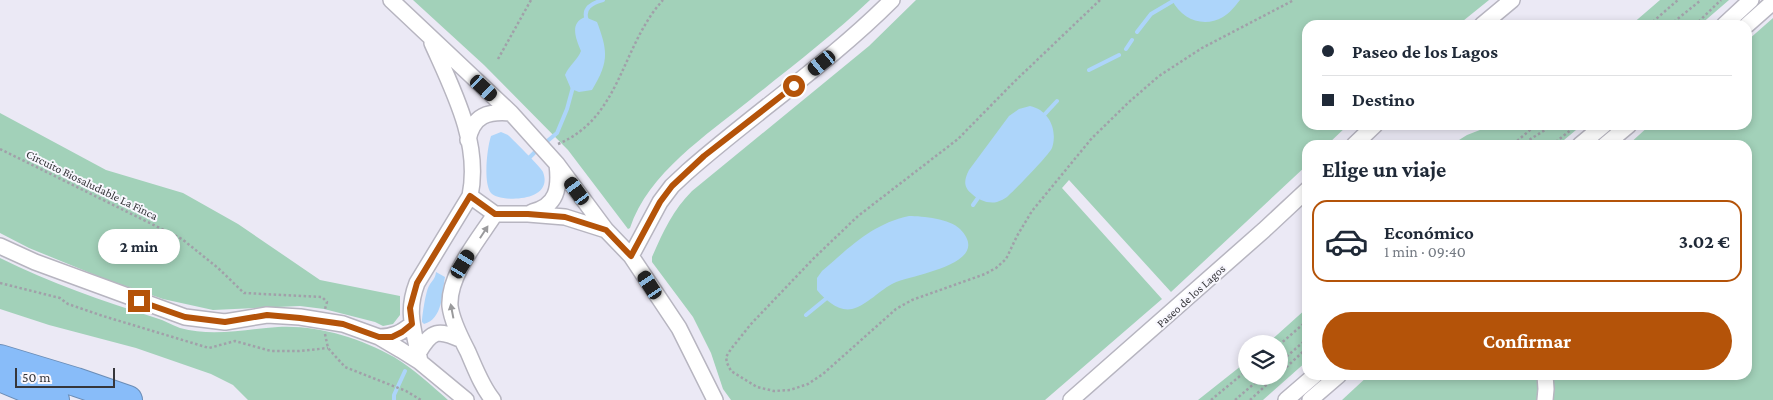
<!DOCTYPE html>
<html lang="es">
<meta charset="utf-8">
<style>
:root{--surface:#fff;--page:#f6f6f7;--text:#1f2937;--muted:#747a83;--line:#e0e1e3;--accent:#b45309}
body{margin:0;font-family:"Crimson Pro",serif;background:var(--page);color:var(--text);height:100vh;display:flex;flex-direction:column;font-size:19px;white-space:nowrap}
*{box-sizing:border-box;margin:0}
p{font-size:16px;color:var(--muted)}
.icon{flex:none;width:28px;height:28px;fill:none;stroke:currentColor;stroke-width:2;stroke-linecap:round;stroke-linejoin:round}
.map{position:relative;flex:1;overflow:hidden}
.drawer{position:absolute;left:1302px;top:140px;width:450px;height:240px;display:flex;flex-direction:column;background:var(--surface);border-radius:15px;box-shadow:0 2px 8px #0003}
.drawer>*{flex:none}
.banner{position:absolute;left:1302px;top:20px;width:450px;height:110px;border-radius:15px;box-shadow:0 2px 8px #0003;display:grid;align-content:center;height:110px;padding:0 20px;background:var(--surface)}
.tools{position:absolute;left:1238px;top:335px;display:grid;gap:10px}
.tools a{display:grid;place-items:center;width:50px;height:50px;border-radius:50%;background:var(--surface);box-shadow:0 2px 8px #0003;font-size:25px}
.scale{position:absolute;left:15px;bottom:12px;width:100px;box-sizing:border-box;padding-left:5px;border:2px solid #36363a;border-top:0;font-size:14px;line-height:18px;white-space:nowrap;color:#36363a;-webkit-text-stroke:4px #f8f7fe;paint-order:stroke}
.end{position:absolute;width:22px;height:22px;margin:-11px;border:6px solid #b45309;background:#fff;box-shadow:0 0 0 2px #fff}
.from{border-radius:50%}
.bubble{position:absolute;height:35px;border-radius:18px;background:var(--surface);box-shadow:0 2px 8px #0003;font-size:16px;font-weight:700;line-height:35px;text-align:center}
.car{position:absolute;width:15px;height:30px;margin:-15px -8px;border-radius:6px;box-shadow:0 0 4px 1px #0007;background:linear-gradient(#222 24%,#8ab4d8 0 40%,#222 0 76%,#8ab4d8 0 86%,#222 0)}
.banner b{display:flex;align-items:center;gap:18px;height:48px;font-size:19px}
.banner b+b{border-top:1px solid var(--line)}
.banner i{width:12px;height:12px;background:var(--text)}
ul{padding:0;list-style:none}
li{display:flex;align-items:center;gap:15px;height:82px;margin:0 10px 8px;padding:0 10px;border:2px solid transparent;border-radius:15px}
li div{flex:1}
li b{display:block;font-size:19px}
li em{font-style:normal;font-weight:700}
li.on{border-color:var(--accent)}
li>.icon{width:45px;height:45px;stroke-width:1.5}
h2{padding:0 20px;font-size:22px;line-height:60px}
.cta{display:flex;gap:10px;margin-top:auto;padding:10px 20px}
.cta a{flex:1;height:58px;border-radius:30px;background:var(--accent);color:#fff;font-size:20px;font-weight:700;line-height:58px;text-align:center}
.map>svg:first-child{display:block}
.green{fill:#a2d1b9}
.water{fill:#add5fa}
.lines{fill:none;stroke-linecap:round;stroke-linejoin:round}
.stream{stroke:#add5fa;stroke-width:4}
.minor-casing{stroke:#b7b5c0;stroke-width:18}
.motorway-casing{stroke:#6b8db6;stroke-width:30}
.path{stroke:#a1a0a9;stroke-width:2.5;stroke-dasharray:2.5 2.5;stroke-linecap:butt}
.minor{stroke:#fff;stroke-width:15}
.motorway{stroke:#88bcf9;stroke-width:28}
.oneway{fill:#9a9a9c}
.route{stroke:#b45309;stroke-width:6}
.labels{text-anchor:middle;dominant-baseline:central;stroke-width:4;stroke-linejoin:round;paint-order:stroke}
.street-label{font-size:12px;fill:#36363a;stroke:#f8f7fe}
</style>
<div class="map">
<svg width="1773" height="400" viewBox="0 0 1773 400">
<rect width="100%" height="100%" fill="#ebe9f5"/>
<!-- green -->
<path class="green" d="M413,0H870C832,36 791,67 750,100C707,135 648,173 630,228L628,229L568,150L484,65Z
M916,0H1489L1458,25H1308V125H1348L1327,145H1308L1307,165L1171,292L1069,180L1062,188L1162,299L1045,400H731L723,389L711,353L693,317L652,262V257C663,232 673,210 692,191L869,46Z
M1660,0H1729L1700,25H1631Z
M1773,18V400H1342L1369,375H1748V145H1628L1650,125H1748V40Z
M0,113L106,170L183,193L238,224L320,280L400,296V315L393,324L383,326L375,322L324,309L300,306L213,310L163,299L105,279L29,248L0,233Z
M1515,125H1582L1558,145H1451L1467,135L1485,128Z
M0,258C50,283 103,301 156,318C164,320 172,325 180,328C213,337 246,329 278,327C319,325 359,338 394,357C414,369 431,385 448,400H248L233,385L211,374L136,348L49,325L0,309Z
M1307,308V361L1263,400H1198L1246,362V376H1279V344H1267Z"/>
<!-- water -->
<path class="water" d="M1172,0H1240C1235,6 1230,13 1223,17C1204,28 1182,20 1172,0Z
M585,17L597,22C608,51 609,62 592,90L579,92L571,89L565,75C569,65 577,61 581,51C576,39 569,23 585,17Z
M1030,106C1049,110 1058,130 1052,148C1049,155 1014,191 1007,197C1004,199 1000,201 997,202C988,204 978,200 972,194C963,187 964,180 969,170L1009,116L1019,109Z
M501,132L508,135C514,141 541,167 543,172C555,204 497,202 491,193C483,183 487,148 491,136Z
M909,216C923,216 950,219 960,229C994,264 914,274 894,283C881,289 866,306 852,309C839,312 825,300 817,290V278L822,271C850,247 872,224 909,216Z
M436,272L445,277C442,293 443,319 424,324L422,322C422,316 426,290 429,286C432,280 435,280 436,272Z"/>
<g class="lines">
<!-- stream -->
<path class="stream" d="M587,21C582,8 592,3 603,0
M1137,32L1151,14L1173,1
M1126,49L1132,40
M1089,70L1119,55
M1044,115L1057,101
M545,143L557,133L567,109L573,87
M526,161L537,150
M973,205L980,195
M806,315L828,297
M394,400V395L405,371"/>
<defs>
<path id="minor" d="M391,0L511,113L557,164L606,230L631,256L679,328L715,400
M1482,25L1512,0
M1724,25L1751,0
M1747,25L1773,2
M468,140C473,115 488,111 511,113
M1354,145L1375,125
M1580,145L1604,125
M1605,145L1629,125
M470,196L495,214H528L565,217L606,230
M532,212C557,206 560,188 557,164
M0,246L35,262L185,317L225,322L267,315L300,317L343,324L379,337L401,350L420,362L466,400
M631,256L660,202L672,186L687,172C754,113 829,63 892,0
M379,337C393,337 401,333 412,324
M419,352C432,330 438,329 462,340
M420,362C415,332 405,314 417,283L470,196C481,143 453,90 432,43
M1545,375L1546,389L1545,400
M493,400C482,387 475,368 468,352C461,338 452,322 450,306C448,275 479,239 495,214
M1071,400L1264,230L1308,189
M1286,400L1315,375
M1310,400L1339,375"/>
<path id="motorway" d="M0,359L76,382L128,400
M0,377L55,400"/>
</defs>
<!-- minor casing -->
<use href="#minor" class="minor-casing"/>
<!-- motorway casing -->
<use href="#motorway" class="motorway-casing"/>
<!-- path -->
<path class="path" d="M1100,0L1014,82L958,139L858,216L814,258L751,324L731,349L726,357L727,363L731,371L757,387L774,391L790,390L808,384L823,374L896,309L912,300L985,274L996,268L1006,259L1017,236L1032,211L1092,138L1129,102L1159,76L1202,48L1294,0
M1649,25L1678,0
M1670,25L1701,0
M1695,25L1721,0
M498,59L531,0
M558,144C621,118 621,46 663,0
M1508,145L1517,141L1536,125
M1521,145L1553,125
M1552,145L1577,125
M0,149L182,239L218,268L244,293L322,297L327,302L325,309
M0,283L60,298L68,304L103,316L209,348L235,341L271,351H299L328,348
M325,334L328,348L345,367L406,391L421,400
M1279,345L1308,320
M1279,363L1308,338
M1279,374L1308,347
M1211,400L1246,371
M1235,400L1263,376
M1250,400L1276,376"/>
<!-- minor -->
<use href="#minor" class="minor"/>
<!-- motorway -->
<use href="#motorway" class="motorway"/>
</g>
<!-- one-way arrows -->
<defs><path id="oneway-solid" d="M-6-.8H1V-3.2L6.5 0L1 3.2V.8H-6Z" transform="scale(1.25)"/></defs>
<g class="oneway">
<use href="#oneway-solid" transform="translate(484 232) rotate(-57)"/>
<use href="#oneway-solid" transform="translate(452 311) rotate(-101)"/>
</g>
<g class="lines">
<!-- route -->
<path class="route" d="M139,301L185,317L225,322L267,315L300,318L343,324L379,337H392L402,332L412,324L410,308L417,283L470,196L495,214H528L565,217L606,230L631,256L660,202L672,186L704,156L794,86"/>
</g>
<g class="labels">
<!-- street labels -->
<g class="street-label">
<text transform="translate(92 185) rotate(26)">Circuito Biosaludable La Finca</text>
<text transform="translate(1191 296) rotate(-42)">Paseo de los Lagos</text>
</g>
</g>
</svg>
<div class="tools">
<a><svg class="icon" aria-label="layers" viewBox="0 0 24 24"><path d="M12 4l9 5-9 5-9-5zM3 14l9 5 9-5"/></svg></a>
</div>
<div class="scale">50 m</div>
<i class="end from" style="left:794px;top:86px"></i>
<i class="end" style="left:139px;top:301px"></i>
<div class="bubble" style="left:98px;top:229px;width:82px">2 min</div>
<i class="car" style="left:822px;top:63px;rotate:231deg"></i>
<i class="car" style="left:484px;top:88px;rotate:133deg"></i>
<i class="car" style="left:577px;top:191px;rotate:324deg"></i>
<i class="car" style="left:463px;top:264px;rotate:31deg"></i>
<i class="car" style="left:650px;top:285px;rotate:327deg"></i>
<div class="banner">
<b><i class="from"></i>Paseo de los Lagos</b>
<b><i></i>Destino</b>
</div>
<section class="drawer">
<h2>Elige un viaje</h2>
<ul>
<li class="on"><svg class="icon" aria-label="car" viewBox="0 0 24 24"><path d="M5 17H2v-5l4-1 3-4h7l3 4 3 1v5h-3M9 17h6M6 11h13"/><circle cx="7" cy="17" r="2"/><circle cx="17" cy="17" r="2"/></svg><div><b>Económico</b><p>1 min · 09:40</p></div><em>3.02 €</em></li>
</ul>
<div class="cta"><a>Confirmar</a></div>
</section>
</div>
